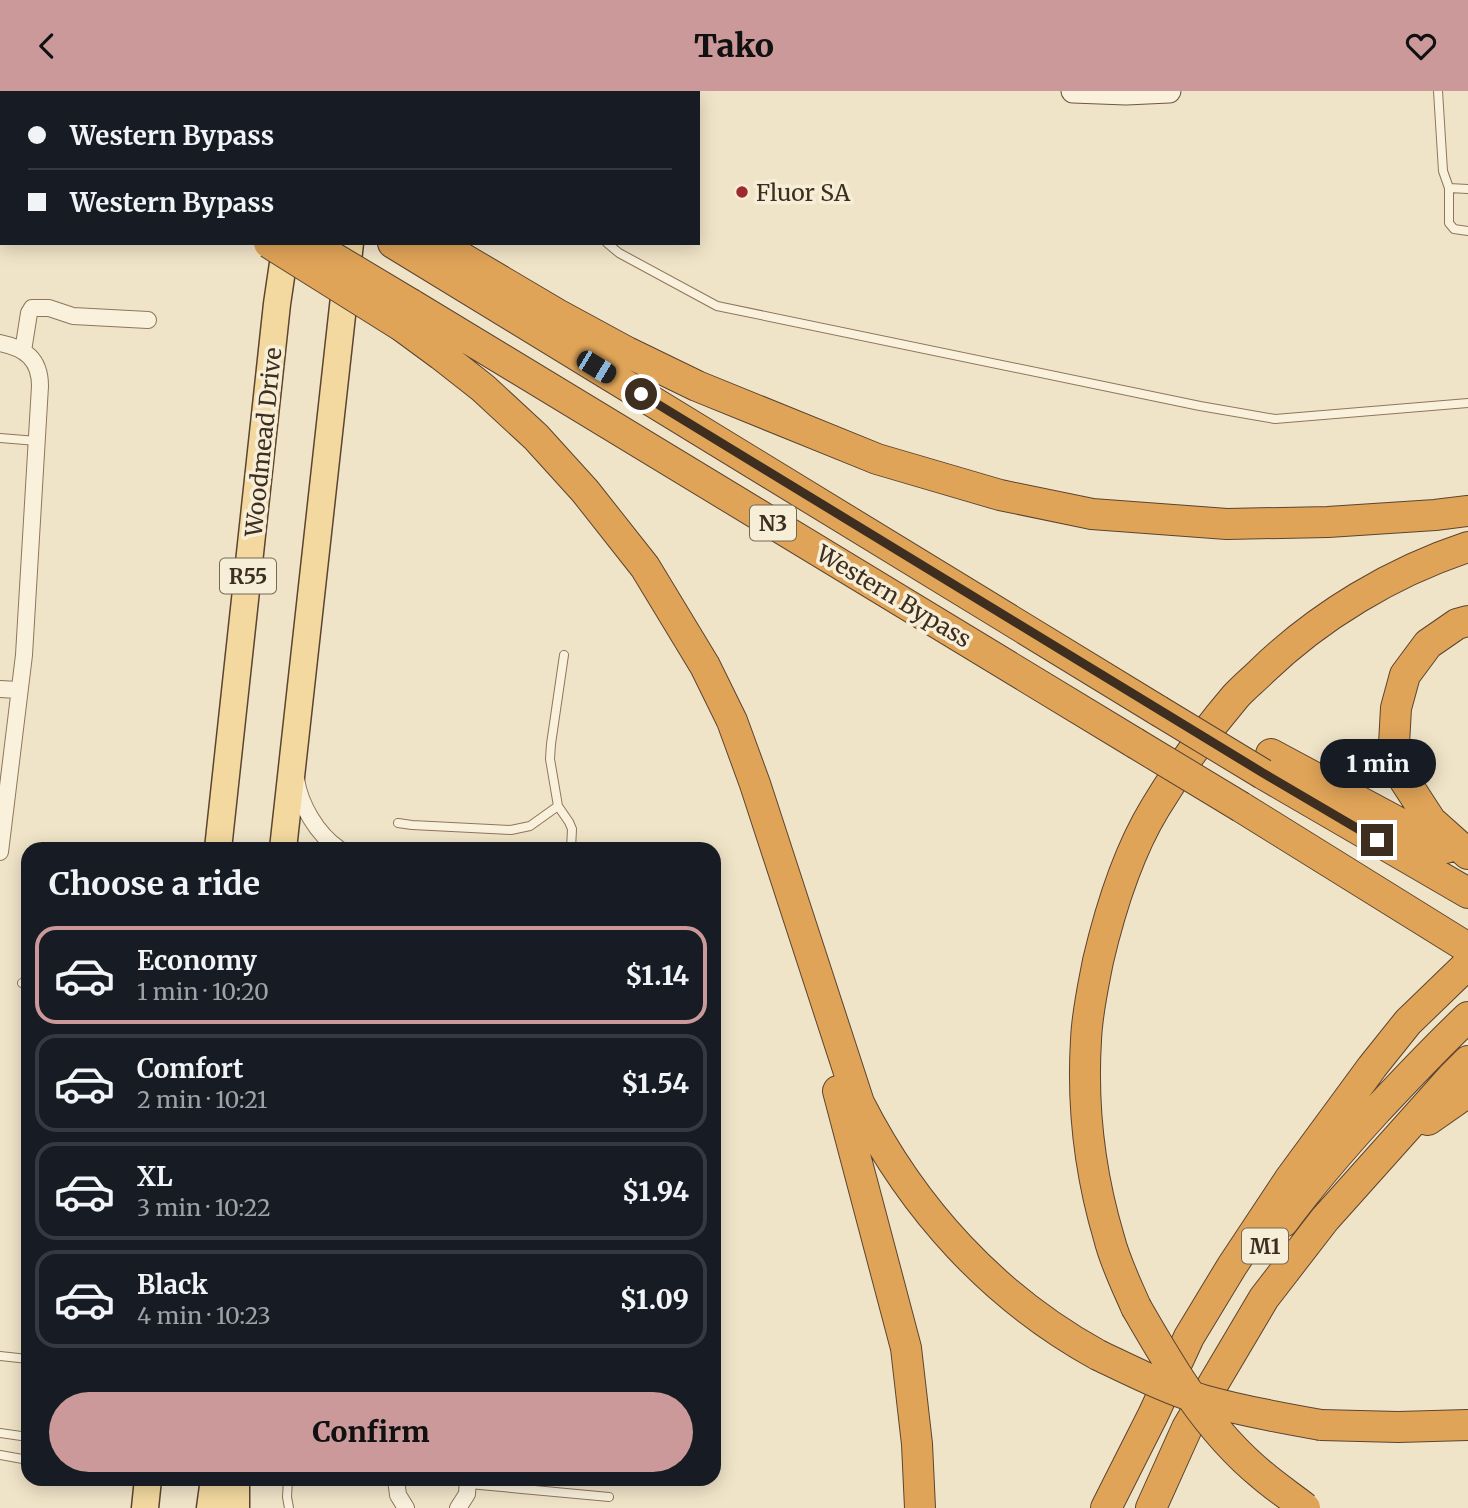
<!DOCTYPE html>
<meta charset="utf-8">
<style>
:root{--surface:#171b24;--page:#20242c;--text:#f1f3f6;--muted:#9ea1a6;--line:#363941;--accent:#cc999b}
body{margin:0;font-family:Merriweather,serif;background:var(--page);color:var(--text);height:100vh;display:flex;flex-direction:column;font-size:26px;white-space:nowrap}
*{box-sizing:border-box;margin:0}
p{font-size:23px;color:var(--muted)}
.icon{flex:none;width:38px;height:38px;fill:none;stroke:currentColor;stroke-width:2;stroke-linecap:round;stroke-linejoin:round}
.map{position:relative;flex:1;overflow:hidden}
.sheet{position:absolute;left:21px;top:751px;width:700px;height:644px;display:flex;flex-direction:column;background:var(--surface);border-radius:21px;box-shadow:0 4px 18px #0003}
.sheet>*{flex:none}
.hud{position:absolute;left:0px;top:0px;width:700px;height:154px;box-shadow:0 4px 18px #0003;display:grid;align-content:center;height:154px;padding:0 28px;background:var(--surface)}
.end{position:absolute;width:32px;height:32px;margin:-16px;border:9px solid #3d2e20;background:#fff;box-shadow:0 0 0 4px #fff}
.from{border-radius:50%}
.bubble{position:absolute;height:49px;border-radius:24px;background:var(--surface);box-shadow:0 4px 18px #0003;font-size:23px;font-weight:800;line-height:49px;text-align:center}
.car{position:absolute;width:21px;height:42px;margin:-21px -10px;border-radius:9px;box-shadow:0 0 5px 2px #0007;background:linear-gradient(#222 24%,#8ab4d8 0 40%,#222 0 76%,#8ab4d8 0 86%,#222 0)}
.hud b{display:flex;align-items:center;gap:24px;height:66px;font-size:26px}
.hud b+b{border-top:2px solid var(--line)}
.hud i{width:18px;height:18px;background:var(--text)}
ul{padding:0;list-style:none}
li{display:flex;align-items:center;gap:21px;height:98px;margin:0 14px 10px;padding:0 14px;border:4px solid var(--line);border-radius:21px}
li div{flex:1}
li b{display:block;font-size:26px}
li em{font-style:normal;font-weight:800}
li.on{border-color:var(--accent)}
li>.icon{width:63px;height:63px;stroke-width:1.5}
h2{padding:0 28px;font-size:32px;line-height:84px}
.cta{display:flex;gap:14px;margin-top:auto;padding:14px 28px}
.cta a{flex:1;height:80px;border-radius:42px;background:var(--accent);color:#111;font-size:28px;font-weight:800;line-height:80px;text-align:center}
header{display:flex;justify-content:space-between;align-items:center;height:91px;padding:0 28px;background:var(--accent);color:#111;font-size:32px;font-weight:800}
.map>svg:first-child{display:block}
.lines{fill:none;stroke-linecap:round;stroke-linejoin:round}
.lane-casing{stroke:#8d765c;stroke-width:10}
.street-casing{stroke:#8d765c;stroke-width:18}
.secondary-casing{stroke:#6f573f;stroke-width:25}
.primary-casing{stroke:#5b4430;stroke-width:29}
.highway-casing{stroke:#5b4430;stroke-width:32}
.lane{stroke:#faf1dc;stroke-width:8}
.street{stroke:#faf1dc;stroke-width:16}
.secondary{stroke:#faf1dc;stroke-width:23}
.primary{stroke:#f3d9a0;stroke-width:26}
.highway{stroke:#e0a458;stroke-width:30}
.highway-bridge-casing{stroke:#5b4430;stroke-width:32;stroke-linecap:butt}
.highway-bridge{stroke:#e0a458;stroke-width:30}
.route{stroke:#3d2e20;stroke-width:9}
.poi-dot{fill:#9e2a2b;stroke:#f7eed8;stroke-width:2.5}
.labels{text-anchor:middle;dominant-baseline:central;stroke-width:7;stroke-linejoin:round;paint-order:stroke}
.shield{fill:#f7eed8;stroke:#756857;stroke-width:2}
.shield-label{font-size:21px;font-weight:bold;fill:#3d2e20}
.poi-label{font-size:23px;fill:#3d2e20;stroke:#f7eed8;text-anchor:start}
.street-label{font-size:23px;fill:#3d2e20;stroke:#f7eed8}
</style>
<header><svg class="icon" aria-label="back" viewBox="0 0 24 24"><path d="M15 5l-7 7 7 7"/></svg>Tako<svg class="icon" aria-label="heart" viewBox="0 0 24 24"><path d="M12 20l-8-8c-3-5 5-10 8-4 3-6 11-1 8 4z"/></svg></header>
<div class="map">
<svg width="1468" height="1417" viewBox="0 0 1468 1417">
<rect width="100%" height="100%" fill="#f0e4c8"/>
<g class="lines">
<defs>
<path id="lane" d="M1438,0L1443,80L1449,97L1468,98
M1449,97V132L1454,138L1468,140
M607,152L619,162L717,215L1200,315L1275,328L1468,312
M0,347L37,350
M564,564L551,653L550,668L558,715L569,731L572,738L571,758
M398,732L412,734L511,739L530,735L558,715
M22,892L28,893
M0,1265L28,1268
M0,1342L28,1346
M0,1364L28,1369
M288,1388L287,1406L289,1417
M469,1393L609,1406"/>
<path id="street" d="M0,252C25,257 40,268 40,295L24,564L0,761
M23,260L29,222L32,217H49L73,225L148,229
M0,598L18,599
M296,688C300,714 317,743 339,758
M396,1388L398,1404L406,1417
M458,1417L467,1403L468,1388"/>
<path id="secondary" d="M1073,0L1126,2L1169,0"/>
<path id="primary" d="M307,2V0
M366,2V0
M218,758L277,213L286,152
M283,758L350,152
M236,1388V1417
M145,1417L148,1388
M210,1417L214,1388"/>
<path id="highway" d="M36,0L39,2
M143,0L146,2
M187,0L190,2
M393,152L1159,620
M437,152L557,223L627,261L697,295L877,368L1000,404L1092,423L1227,433L1328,431L1435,424L1468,420
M411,213L1135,652
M403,236L441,264L483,297L536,346L585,400L645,476L705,575L732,630L755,693L859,1012C913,1118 993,1206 1098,1264
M1468,530L1457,533L1428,553L1405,584L1396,617L1394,653L1405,690L1431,730L1468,763
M1271,663L1446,757
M1263,683L1468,802
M1241,716L1468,857
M838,1000L906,1257L917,1353L920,1417
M1428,1029L1468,1001
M1283,1131C1312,1092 1344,1055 1377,1019C1407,987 1436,956 1468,926
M1136,1216C1126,1193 1115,1171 1109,1147C1090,1083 1082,1015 1086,949C1087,922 1093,896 1098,870C1110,819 1127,763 1155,717C1178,679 1206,640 1235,606C1243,597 1253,589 1262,580C1319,525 1392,481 1468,456
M1321,1334L1398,1336L1468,1334
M1106,1417L1153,1324L1189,1246L1232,1175L1289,1089L1372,976L1408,931L1468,873
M1151,1417L1187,1337L1264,1207L1325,1128L1453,985L1468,970"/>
</defs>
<!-- lane casing -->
<use href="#lane" class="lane-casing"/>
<!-- street casing -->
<use href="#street" class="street-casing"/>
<!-- secondary casing -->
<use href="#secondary" class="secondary-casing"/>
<!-- primary casing -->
<use href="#primary" class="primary-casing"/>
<!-- highway casing -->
<use href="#highway" class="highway-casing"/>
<!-- lane -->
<use href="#lane" class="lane"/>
<!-- street -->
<use href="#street" class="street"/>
<!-- secondary -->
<use href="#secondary" class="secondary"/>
<!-- primary -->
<use href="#primary" class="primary"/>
<!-- highway -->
<use href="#highway" class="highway"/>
<defs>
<path id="highway-bridge" d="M269,152L403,236
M309,152L411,213
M1159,620L1263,683
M1135,652L1241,716
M1136,1216C1171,1277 1207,1339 1262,1384C1276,1396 1291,1406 1305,1417
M1098,1264C1132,1280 1167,1298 1203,1309C1242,1320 1281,1327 1321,1334"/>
</defs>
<!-- highway-bridge casing -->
<use href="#highway-bridge" class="highway-bridge-casing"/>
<!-- highway-bridge -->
<use href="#highway-bridge" class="highway-bridge"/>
</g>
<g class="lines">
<!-- route -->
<path class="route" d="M641,303L1263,682L1377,749"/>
</g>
<!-- markers -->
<circle class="poi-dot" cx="742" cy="101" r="7"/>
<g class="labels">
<!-- shield labels -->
<g class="shield">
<rect x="750" y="414.5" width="46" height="35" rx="5"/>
<rect x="220" y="467.5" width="56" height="35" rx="5"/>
<rect x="1242" y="1137.5" width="46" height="35" rx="5"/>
</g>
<g class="shield-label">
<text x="773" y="432">N3</text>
<text x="248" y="485">R55</text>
<text x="1265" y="1155">M1</text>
</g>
<!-- poi labels -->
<g class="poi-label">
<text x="756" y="101">Fluor SA</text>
</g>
<!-- street labels -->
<g class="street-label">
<text transform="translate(263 351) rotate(-84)">Woodmead Drive</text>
<text transform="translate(894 505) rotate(31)">Western Bypass</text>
</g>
</g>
</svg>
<i class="end from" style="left:641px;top:303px"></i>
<i class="end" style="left:1377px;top:749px"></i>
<div class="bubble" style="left:1320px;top:648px;width:116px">1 min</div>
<i class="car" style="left:596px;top:276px;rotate:121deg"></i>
<div class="hud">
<b><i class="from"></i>Western Bypass</b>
<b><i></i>Western Bypass</b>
</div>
<section class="sheet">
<h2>Choose a ride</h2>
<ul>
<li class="on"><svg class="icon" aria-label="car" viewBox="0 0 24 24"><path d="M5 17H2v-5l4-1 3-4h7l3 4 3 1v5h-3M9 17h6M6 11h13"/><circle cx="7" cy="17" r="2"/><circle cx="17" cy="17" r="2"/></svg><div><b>Economy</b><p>1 min · 10:20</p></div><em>$1.14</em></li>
<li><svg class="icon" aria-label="car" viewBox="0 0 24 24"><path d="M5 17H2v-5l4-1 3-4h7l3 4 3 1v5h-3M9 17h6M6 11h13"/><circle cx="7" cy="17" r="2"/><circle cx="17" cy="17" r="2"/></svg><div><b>Comfort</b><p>2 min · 10:21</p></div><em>$1.54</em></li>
<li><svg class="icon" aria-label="car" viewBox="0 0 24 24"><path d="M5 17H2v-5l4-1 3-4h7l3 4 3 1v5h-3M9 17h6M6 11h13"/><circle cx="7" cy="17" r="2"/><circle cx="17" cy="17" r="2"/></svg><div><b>XL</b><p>3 min · 10:22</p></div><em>$1.94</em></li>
<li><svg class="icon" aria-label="car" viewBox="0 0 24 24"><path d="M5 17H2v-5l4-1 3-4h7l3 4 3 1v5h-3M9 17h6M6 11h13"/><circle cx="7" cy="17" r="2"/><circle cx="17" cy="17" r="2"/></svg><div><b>Black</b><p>4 min · 10:23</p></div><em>$1.09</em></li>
</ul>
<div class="cta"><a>Confirm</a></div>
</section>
</div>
